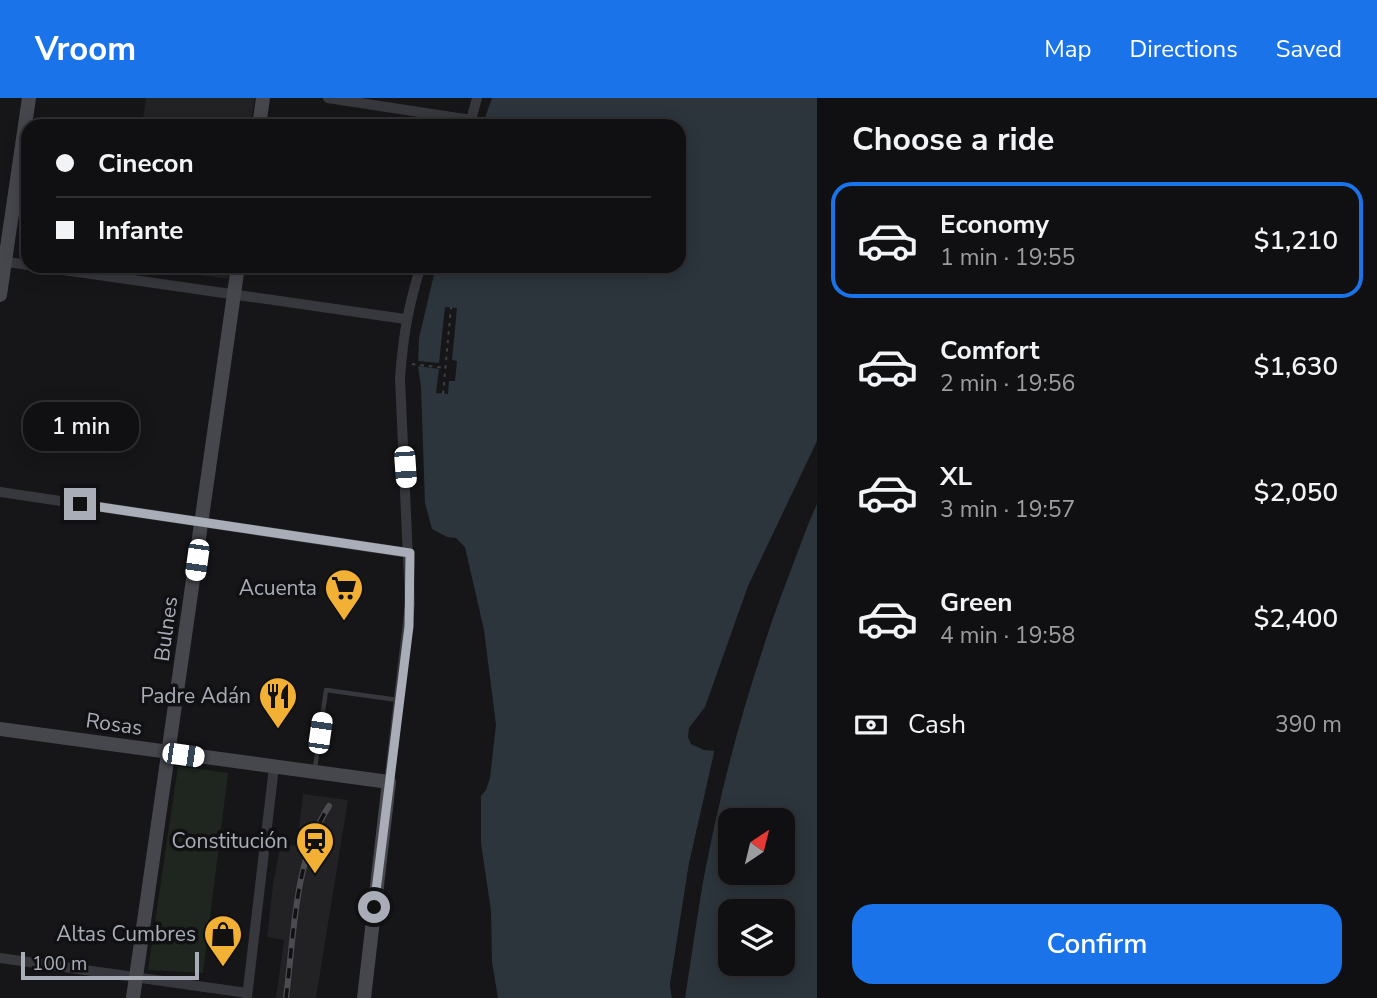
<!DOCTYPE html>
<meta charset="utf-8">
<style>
:root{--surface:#101012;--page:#19191b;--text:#f1f3f6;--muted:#9c9d9f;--line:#303032;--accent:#1a73e8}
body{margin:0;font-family:"Nunito Sans",sans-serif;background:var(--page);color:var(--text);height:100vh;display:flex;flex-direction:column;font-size:26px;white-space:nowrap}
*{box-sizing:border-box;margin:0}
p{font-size:23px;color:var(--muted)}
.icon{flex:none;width:38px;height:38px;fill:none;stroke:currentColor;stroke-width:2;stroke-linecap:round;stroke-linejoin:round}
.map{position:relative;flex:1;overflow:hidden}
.side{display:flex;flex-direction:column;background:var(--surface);width:560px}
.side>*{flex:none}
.banner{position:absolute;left:21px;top:21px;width:665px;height:154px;border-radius:21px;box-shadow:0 4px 18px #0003,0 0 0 2px var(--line);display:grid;align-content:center;height:154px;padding:0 35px;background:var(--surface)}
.needle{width:46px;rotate:35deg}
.controls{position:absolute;left:718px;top:710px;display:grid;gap:14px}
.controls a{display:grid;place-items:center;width:77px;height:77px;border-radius:14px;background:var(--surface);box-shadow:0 4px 18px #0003,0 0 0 2px var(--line);font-size:35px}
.scale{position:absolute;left:21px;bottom:18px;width:178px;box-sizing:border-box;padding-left:7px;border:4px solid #a8adb8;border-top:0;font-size:19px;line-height:24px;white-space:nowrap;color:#a8adb8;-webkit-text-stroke:5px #111113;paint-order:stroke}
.end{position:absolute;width:32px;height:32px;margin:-16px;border:9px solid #a8adb8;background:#111;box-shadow:0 0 0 4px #111}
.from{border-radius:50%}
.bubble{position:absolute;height:49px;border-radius:21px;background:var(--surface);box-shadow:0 4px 18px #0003,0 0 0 2px var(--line);font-size:23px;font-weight:600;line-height:49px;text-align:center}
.car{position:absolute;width:21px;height:42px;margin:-21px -10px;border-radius:9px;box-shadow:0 0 5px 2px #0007;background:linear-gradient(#fff 24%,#345 0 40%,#fff 0 76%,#345 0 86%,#fff 0)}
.banner b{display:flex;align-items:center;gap:24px;height:66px;font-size:26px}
.banner b+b{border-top:2px solid var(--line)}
.banner i{width:18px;height:18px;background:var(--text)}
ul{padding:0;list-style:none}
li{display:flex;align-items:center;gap:21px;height:116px;margin:0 14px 10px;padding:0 21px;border:4px solid transparent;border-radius:21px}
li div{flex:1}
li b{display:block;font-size:26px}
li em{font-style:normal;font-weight:600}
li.current{border-color:var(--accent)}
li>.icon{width:63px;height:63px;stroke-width:1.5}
h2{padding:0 35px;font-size:32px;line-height:84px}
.pay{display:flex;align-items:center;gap:18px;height:77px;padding:0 35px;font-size:26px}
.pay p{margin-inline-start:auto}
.button{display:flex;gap:14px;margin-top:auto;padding:14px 35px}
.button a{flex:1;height:80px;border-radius:21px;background:var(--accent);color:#fff;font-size:28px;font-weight:600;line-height:80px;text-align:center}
header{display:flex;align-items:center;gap:42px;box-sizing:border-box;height:98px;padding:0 35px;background:var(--accent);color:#fff}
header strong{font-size:33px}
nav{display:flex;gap:38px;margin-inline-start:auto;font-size:24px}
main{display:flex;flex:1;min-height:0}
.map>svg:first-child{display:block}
.built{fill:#222225}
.green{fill:#1e261f}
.water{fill:#2c353c;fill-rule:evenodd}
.pier{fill:#161618}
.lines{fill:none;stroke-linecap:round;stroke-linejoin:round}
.path{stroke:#3d3f44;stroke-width:2;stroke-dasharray:3.5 5;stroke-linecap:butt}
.lane{stroke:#37383d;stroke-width:4.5}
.street{stroke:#37383d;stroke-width:10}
.secondary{stroke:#45474d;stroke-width:14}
.rail-casing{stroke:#4a4c52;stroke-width:6}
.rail{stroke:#111113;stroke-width:3.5;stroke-dasharray:10;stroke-linecap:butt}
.route{stroke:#a8adb8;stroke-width:9}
.labels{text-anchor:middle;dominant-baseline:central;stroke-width:7;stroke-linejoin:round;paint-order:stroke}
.poi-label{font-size:21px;fill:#a8adb8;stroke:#111113;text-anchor:end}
.street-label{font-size:21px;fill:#a8adb8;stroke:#111113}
</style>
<header>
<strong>Vroom</strong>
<nav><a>Map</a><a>Directions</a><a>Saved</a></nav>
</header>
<main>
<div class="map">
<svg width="817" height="900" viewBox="0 0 817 900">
<rect width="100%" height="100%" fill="#161618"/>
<!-- built -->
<path class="built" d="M146,0H255L250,28H142Z
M137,168H230L228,181Z
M303,696L348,702L316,900H276L284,842L267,839L274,778H275L280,746L297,748Z"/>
<!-- green -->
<path class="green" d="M178,668L228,675L203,875L148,872Z"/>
<!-- water -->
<path class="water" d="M492,0H817V343L748,488L705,609L689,630L688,639L691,646L704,652L715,653L689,766L670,887L672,900H498L492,864L491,813L481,745V698L486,692L490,680L496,627L484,532L465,449L456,440L447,439L432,431L425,405L421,289L418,268L419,240L436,168H679V28H482Z
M817,406V900H685C701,772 729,648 771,526C785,485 799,445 817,406ZM730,723H782V775H730ZM730,814H782V866H730Z"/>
<!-- pier -->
<path class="pier" d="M445,209L457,210L452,262L457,263L455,283H449L448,296L436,295L439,271L418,268V263L439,265Z
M817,403L772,522L735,637L708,749L685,900H681L704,748L732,636L788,467L809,414Z
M715,650L718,654L702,718L684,818L674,887L675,900H672L670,887L689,766Z"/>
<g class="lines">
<!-- path -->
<path class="path" d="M412,266L445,270
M443,296L451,209"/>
<!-- lane -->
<path class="lane" d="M315,670L326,592L398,602"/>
<!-- street -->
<path class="street" d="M328,0L471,22
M470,26L477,0
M1,163L28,167
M36,168L405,221
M403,168L419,174
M0,394L409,455
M389,684L410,506L400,280C403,239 408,208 421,168
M0,860L247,895
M247,899L274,669"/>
<!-- secondary -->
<path class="secondary" d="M259,28L263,0
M0,197L29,0
M0,631L389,684L364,900
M133,900L238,168"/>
<defs>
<path id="rail" d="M286,900C294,838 294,762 329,708"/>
</defs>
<!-- rail casing -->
<use href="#rail" class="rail-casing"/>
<!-- rail -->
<use href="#rail" class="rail"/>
</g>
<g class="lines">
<!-- route -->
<path class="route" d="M80,406L410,455L409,528L374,809"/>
</g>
<!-- icons -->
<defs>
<symbol id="supermarket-pin" viewBox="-11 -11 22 30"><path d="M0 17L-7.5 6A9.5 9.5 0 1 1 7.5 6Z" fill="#f2b134" stroke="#111113"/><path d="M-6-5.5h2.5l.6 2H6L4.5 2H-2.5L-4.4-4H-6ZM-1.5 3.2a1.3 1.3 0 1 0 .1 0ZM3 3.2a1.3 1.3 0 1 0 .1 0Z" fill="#111"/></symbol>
<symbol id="restaurant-pin" viewBox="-11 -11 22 30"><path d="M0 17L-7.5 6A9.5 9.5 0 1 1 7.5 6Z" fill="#f2b134" stroke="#111113"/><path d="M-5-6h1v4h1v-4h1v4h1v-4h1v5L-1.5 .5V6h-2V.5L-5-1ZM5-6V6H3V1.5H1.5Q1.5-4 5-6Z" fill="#111"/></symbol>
<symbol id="station-pin" viewBox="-11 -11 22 30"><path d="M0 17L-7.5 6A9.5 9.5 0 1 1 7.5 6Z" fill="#f2b134" stroke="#111113"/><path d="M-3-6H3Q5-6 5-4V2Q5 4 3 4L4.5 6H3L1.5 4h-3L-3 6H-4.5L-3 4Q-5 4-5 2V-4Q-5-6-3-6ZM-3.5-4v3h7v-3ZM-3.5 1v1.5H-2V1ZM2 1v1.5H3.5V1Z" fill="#111"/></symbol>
<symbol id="shop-pin" viewBox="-11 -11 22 30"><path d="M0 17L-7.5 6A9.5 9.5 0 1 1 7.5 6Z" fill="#f2b134" stroke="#111113"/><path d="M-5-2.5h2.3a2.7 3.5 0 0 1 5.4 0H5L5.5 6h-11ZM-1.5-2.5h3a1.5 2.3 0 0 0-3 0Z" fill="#111"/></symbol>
</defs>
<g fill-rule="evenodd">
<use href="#supermarket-pin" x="322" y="468" width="44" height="60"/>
<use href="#restaurant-pin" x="256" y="576" width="44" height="60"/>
<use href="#station-pin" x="293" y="721" width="44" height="60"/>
<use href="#shop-pin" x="201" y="814" width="44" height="60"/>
</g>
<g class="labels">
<!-- poi labels -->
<g class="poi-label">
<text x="317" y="490">Acuenta</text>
<text x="251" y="598">Padre Adán</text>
<text x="288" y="743">Constitución</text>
<text x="196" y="836">Altas Cumbres</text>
</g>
<!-- street labels -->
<g class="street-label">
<text transform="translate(166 531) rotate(-82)">Bulnes</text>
<text transform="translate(114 626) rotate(8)">Rosas</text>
</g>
</g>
</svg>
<div class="controls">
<a><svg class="needle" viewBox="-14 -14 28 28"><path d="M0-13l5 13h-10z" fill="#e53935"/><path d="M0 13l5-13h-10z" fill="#9c9d9f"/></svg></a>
<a><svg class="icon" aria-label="layers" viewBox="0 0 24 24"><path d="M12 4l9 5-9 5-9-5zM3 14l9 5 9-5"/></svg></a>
</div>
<div class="scale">100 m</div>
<i class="end from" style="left:374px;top:809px"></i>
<i class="end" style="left:80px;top:406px"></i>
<div class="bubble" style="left:23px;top:304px;width:116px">1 min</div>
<i class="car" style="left:405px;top:369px;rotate:176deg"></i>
<i class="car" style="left:197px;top:462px;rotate:188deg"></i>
<i class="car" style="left:320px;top:635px;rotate:8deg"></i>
<i class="car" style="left:183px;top:657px;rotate:98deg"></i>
<div class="banner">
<b><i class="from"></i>Cinecon</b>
<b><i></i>Infante</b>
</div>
</div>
<section class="side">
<h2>Choose a ride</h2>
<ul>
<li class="current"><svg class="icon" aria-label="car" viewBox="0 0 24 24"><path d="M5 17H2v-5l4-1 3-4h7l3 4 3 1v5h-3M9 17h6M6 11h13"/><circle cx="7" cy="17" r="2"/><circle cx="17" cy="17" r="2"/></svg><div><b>Economy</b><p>1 min · 19:55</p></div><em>$1,210</em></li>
<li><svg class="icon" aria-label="car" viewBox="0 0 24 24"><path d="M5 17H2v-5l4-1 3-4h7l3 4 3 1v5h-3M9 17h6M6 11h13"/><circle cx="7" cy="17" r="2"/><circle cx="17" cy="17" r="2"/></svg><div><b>Comfort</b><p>2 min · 19:56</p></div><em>$1,630</em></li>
<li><svg class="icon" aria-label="car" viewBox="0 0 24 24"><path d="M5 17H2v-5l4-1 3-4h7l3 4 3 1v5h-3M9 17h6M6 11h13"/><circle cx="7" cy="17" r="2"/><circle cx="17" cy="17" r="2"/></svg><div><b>XL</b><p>3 min · 19:57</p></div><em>$2,050</em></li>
<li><svg class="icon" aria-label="car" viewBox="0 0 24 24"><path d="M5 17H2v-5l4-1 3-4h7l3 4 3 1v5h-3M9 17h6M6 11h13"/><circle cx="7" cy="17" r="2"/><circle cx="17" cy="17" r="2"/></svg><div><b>Green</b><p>4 min · 19:58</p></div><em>$2,400</em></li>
</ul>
<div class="pay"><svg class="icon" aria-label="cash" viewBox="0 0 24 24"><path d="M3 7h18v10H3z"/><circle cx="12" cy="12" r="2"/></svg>Cash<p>390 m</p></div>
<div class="button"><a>Confirm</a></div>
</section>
</main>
